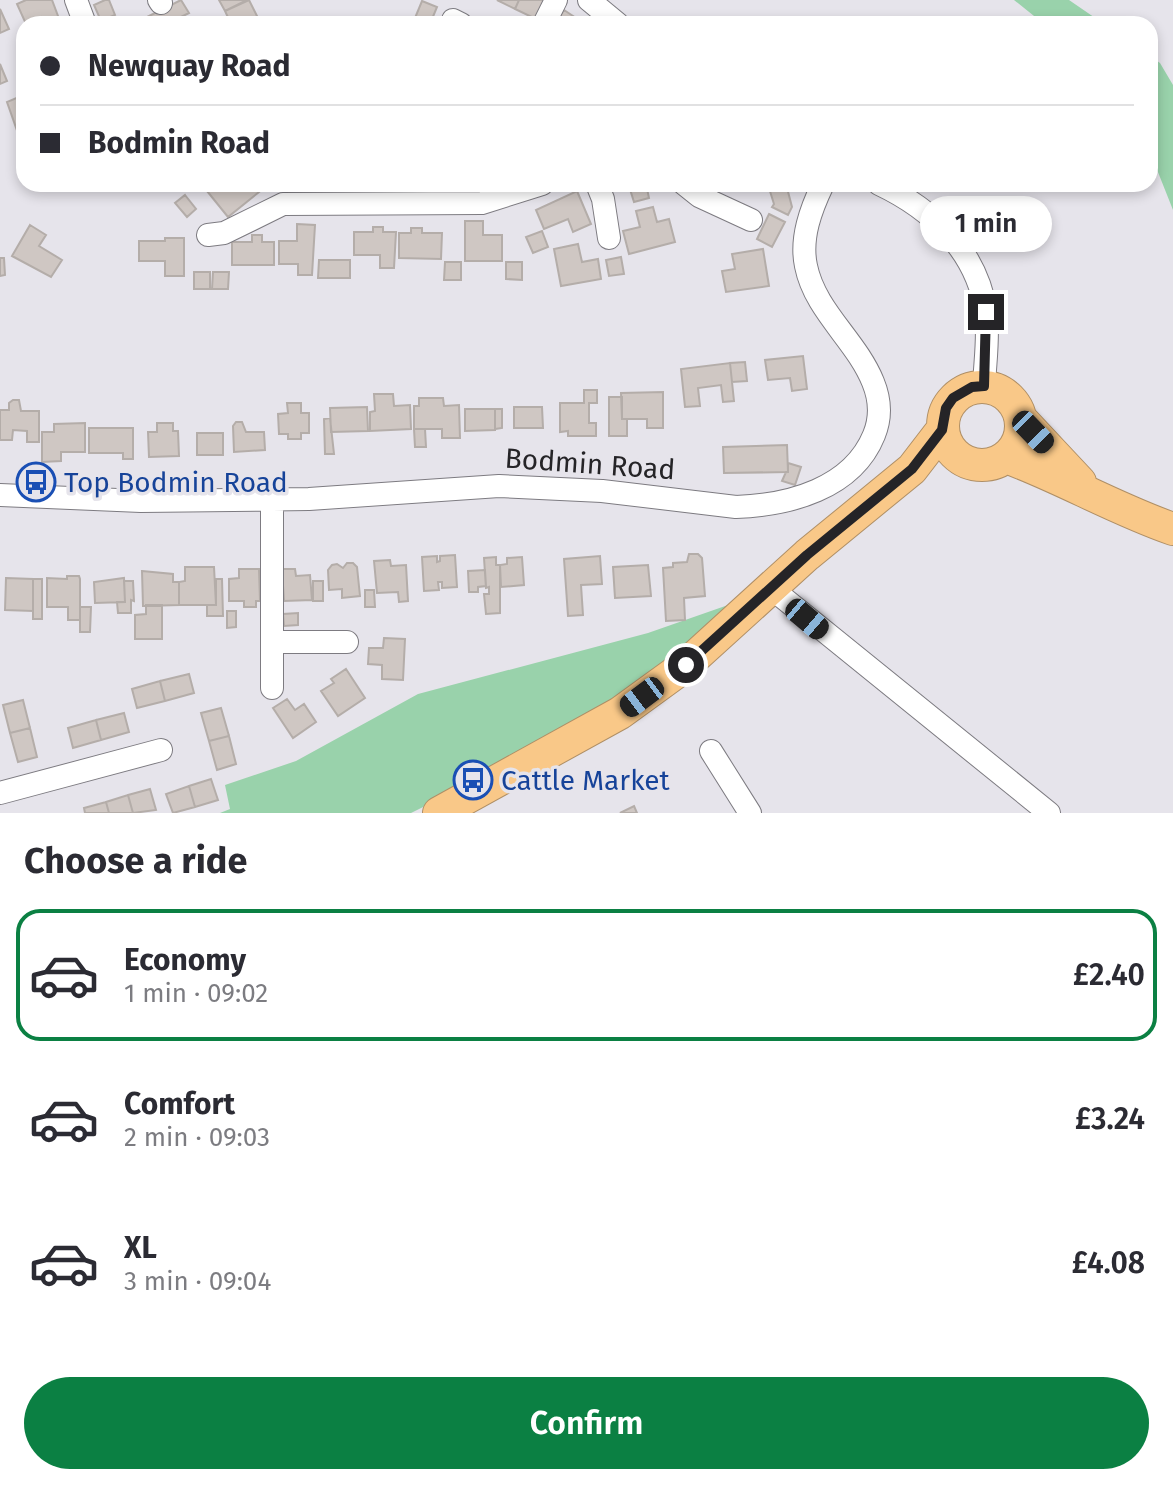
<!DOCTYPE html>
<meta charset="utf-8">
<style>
:root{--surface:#fff;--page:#f2f2f3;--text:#2b2b33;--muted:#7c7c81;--line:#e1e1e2;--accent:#0b8043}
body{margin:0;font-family:"Fira Sans",sans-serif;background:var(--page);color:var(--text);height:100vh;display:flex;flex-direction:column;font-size:30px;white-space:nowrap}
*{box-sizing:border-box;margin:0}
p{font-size:26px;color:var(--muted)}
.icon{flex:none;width:44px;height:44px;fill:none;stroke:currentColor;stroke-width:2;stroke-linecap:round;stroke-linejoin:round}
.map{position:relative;height:813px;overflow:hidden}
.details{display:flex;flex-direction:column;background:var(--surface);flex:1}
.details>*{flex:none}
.guide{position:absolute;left:16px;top:16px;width:1142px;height:176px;border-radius:24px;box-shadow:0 4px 12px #0003;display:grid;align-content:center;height:176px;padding:0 24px;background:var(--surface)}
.end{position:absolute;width:36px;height:36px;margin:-18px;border:10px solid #252427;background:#fff;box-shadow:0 0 0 4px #fff}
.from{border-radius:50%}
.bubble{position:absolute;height:56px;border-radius:28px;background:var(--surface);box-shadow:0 4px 12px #0003;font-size:26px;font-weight:600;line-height:56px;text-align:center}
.car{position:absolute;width:24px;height:48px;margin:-24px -12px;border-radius:10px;box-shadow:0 0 6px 2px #0007;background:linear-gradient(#222 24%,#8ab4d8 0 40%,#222 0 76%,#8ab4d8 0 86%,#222 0)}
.guide b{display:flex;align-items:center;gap:28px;height:76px;font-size:30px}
.guide b+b{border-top:2px solid var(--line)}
.guide i{width:20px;height:20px;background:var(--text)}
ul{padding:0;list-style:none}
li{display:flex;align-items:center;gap:24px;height:132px;margin:0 16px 12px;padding:0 8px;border:4px solid transparent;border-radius:24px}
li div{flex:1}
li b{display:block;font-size:30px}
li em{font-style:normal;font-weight:600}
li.active{border-color:var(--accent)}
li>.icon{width:72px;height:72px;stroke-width:1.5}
h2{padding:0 24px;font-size:36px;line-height:96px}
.action{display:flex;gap:16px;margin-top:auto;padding:16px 24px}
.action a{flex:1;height:92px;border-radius:48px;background:var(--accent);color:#fff;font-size:32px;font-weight:600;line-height:92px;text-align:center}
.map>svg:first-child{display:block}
.green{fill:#99d2ab}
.building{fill:#cfc7c3;stroke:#b4ada9;stroke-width:2}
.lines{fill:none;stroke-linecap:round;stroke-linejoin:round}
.minor-casing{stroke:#7d7b81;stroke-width:24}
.highway-casing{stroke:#af8f66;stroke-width:34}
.minor{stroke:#fff;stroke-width:22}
.highway{stroke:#f9c888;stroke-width:32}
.route{stroke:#252427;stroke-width:10}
.labels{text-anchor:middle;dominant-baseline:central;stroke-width:7;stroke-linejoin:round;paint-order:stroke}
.street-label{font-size:28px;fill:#252427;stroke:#e6e4eb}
.transit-label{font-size:28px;fill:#164399;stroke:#e6e4eb;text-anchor:start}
</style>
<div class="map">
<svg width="1173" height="813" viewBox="0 0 1173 813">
<rect width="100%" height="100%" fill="#e6e4eb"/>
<!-- green -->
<path class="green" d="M1014,0H1069L1104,24H1044Z
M1150,56L1160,63L1173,85V210L1150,152Z
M751,597L678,659L498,770L411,813H220L230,809L225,785L296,761L418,694L648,633Z"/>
<!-- building -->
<path class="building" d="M26,0H52L61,24H44L41,17L26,24L17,4Z
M105,0H109L115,15L101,21L94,5Z
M181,0L189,13L167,24H148L145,18Z
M219,0H247L225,11Z
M249,0L260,22L258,24H231L225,11Z
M497,0H519L515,9Z
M519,0H550L540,21L515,9Z
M422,1L437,7L430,24L415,18Z
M0,9L9,29L0,33Z
M564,10L585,24H555Z
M0,64L7,81L0,84Z
M21,96L24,105V137L20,139L7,102Z
M214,184H226L231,190L238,184H261L264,188L228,217L207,191Z
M646,184L649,198L634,202L629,186Z
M786,184L792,207L788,215L772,207L774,204L769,188Z
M577,191L591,224L573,232L568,219L544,229L536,210Z
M185,195L196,209L187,217L175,203Z
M653,207L657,222L669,219L675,242L629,254L623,231L640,227L636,211Z
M769,214L785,222L772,247L757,239Z
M465,221H483V235H502V261H465Z
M297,224L315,225L312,275H298V264H279V241H297Z
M30,225L46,235L39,246L62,260L51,277L12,256Z
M373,227H383V232H396L394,268H380V255H354V232H373Z
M411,228H422V233H442L441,259L399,258V233H411Z
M542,231L548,247L533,253L526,237Z
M252,235H262V242H274V265H232V242H252Z
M165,238H184V276H165V261H139V241H165Z
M578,244L582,262L598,259L601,279L561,286L554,249Z
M763,249L769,286L726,292L722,271L735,269L732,254Z
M621,257L624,274L609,276L606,260Z
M0,258H4L5,275L0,276Z
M319,260H350V278H318Z
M445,262H461V280H444Z
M506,262H522V280L506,279Z
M194,272H210V289H194Z
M213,272H229L228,289H212Z
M803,356L807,389L792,391L790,378L768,380L765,360Z
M745,362L747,381L732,382L730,363Z
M730,363L734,401L723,402L721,385L698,388L700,406L685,407L681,369Z
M584,390H597V403H589V423H596V436H568V431L560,432V403H584Z
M663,392V428H647V419H622L621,393Z
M374,394H393L394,406L410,405L411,429L370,431V412L375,411Z
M609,397H622V419H627V436H609Z
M419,398H443L444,406L459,405L460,438H442V429H414V406H419Z
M13,400H19L21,411H39V442H27V431L13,430L12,440H0V410H9V403Z
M287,403H301V413H309V433H301V439H288V434H279L278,414L288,413Z
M367,407L368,431L331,432L330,408Z
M514,407H542L543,428H514Z
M465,409H495V430L465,431Z
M495,409H502V428L495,429Z
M330,418L334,454H325L324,419Z
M236,422H242L246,432H264L265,450L234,452L233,426Z
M85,423V452H61V461L42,462V432H54V424Z
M157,423H173V431H178L179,456L149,457L148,432H157Z
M89,428H133V459H123V453H89Z
M414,429H425L426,447H415Z
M197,433H223V455H197Z
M787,445L788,472L724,473L723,447Z
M788,463L801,467L795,485L782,481L786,472H788Z
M689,554H698L702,558L705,596L684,598L685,620L666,621L663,568L673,567V563L687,562Z
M455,555L457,587L442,588V582H438L439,590L424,591L422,557L437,556V562L440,561V556Z
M600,556L602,584L581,585L583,615L568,616L564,559Z
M496,557V565H500V613L486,614L484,594H489V587L486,588L484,558Z
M522,557L524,585L501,587L500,565L507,564V558Z
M390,560L391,566L406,565L408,601L399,602L398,592L377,593L374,561Z
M347,563H353L357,567L360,596L342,598V589L329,590L328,570L332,565L337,564L343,568Z
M648,565L651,596L615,598L613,567Z
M185,567H214L216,605H179V582L185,581Z
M239,569H259L260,601H256V607H244V601H229V579L239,578Z
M282,569H295L296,576L310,575L312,600L284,601Z
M485,570L486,586L478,587V592H469L468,571Z
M142,571L173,574V582H179V605L143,606Z
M67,576H79L80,579V620H68V607H47V578L67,579Z
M6,578L33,579V611L5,610Z
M124,578L125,602L95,603L94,582Z
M33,579H42V619H33Z
M216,579H222L223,616H207V605H216Z
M124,581H133L134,601L131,600V613H118L117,602H125Z
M313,581H323V601H313Z
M365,590H374L375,607H365Z
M146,605H162V639H135V615L146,614Z
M80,607H91L90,632H80Z
M227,611H236V627L227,628Z
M298,613V625L284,626L283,614Z
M384,638L405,639L403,680L382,679V665L368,664L369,648H383Z
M346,669L365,698L338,716L321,691L334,683L331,679Z
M189,674L194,693L165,701L160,681Z
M160,681L165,701L137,708L132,689Z
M287,699L295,710L304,704L316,722L293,738L273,708Z
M23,700L30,728L10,733L3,705Z
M221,708L229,736L209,741L201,713Z
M124,713L129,732L101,740L96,720Z
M96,720L101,740L73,748L68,728Z
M30,728L37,757L18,762L10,733Z
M229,736L236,764L217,770L209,741Z
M211,779L218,800L195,807L189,786Z
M189,786L195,807L173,813L166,794Z
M150,789L156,810L133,813L128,795Z
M128,795L133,813H109L106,802Z
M106,802L109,813H85L84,808Z
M634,806L637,813H620Z"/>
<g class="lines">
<defs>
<path id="minor" d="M76,0L85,24
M159,0L161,3
M589,0L618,24
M453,20L461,24
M544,24L556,0
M597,184L603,199L609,238
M684,184L699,196L751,220
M879,184C932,209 977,251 986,312C989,336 985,362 984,386
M208,235L224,233L283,204L482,203L542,184
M0,495L141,501L309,499L499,486L602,491L736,507C789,505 852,489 874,435C881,418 880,399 873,382C856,340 815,311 806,266C800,238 811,209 823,184
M771,588L1049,813
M272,642H347
M272,688V500
M711,751L750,813
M0,793L161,750"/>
<path id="highway" d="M943 426a39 39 0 1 1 78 0a39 39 0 1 1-78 0Z
M1021,419L1080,482
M1006,457C1063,478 1115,509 1173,529
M439,813L620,713L686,665L807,555L912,469L942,430"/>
</defs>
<!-- minor casing -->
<use href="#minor" class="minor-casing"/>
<!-- highway casing -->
<use href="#highway" class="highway-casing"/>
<!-- minor -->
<use href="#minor" class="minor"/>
<!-- highway -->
<use href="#highway" class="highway"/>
</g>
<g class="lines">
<!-- route -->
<path class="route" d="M686,665L807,555L912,469L942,430L946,408L953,398L972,387L984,386L986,312"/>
</g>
<!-- icons -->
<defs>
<symbol id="bus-ring" viewBox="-11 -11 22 22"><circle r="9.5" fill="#e6e4eb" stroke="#1a4fb4" stroke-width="1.5"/><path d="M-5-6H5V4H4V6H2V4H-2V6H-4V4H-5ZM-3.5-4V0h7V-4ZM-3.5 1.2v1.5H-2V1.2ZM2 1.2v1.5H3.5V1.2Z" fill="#1a4fb4"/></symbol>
</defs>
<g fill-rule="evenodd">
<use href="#bus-ring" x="14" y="460" width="44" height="44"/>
<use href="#bus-ring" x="451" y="758" width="44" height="44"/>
</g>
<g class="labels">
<!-- street labels -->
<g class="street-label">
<text transform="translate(590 464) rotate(4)">Bodmin Road</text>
</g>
<!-- transit labels -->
<g class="transit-label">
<text x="64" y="482">Top Bodmin Road</text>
<text x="501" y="780">Cattle Market</text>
</g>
</g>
</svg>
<i class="end from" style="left:686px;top:665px"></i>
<i class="end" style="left:986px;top:312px"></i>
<div class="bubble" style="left:920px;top:196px;width:132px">1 min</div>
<i class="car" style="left:1033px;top:432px;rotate:136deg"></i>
<i class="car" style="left:807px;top:619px;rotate:130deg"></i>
<i class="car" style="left:642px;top:697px;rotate:233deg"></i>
<div class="guide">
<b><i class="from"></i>Newquay Road</b>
<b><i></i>Bodmin Road</b>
</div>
</div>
<section class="details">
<h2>Choose a ride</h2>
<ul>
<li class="active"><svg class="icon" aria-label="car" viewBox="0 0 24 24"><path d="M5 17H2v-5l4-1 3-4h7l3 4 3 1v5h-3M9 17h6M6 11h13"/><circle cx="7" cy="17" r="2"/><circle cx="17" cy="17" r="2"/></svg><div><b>Economy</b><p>1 min · 09:02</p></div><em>£2.40</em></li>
<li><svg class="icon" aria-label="car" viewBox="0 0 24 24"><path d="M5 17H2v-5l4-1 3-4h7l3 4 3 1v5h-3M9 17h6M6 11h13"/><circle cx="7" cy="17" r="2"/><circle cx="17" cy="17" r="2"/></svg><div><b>Comfort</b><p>2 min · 09:03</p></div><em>£3.24</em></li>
<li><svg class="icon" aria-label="car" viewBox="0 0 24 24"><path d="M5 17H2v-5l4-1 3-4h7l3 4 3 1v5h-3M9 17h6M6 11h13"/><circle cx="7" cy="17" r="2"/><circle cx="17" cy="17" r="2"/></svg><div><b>XL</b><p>3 min · 09:04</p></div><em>£4.08</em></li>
</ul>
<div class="action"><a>Confirm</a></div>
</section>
